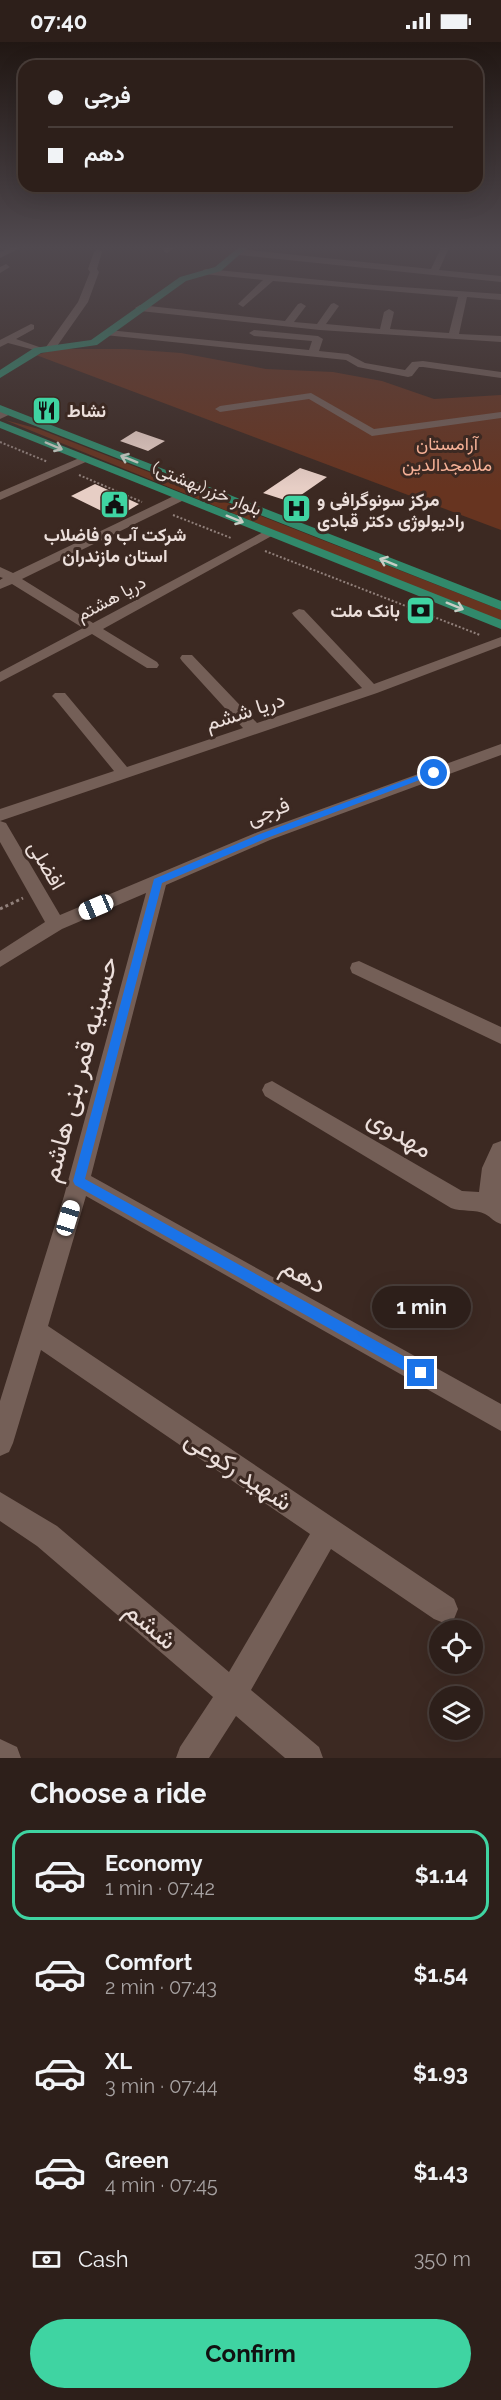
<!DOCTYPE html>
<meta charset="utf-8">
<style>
:root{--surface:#2d1f1a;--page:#352723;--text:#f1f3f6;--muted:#a7a2a2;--line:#483d39;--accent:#3fd4a2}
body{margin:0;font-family:Raleway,Vazirmatn,sans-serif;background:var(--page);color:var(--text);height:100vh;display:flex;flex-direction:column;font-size:22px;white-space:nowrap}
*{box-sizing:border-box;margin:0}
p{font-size:20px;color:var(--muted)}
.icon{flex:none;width:33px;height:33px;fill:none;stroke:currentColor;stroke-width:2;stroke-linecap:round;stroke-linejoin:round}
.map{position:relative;height:1716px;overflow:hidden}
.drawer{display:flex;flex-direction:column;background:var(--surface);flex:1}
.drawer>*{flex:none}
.hud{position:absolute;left:18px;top:18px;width:465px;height:132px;border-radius:18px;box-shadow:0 6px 24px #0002,0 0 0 2px var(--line);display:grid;align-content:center;height:132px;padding:0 30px;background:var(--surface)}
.tools{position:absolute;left:429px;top:1578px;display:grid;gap:12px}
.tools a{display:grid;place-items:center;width:54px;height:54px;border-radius:50%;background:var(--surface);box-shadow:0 6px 24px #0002,0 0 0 2px var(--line);font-size:30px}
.end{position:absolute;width:27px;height:27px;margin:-14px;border:8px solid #1a73e8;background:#fff;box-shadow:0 0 0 3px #fff}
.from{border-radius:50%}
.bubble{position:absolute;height:42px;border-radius:21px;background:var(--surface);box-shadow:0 6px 24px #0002,0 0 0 2px var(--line);font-size:20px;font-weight:700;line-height:42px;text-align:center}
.car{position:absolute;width:18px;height:36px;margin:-18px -9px;border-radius:8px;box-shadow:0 0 4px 2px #0007;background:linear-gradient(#fff 24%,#345 0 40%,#fff 0 76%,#345 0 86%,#fff 0)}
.hud b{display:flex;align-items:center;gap:21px;height:57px;font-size:22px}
.hud b+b{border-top:2px solid var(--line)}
.hud i{width:15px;height:15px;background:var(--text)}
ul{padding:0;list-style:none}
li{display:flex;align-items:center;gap:18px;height:90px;margin:0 12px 9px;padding:0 18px;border:3px solid transparent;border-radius:18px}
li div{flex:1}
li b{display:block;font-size:22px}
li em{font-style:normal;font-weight:700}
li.selected{border-color:var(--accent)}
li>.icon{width:54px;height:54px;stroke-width:1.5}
h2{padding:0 30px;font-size:27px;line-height:72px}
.pay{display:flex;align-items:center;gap:15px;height:66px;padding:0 30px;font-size:22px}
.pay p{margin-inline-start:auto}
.action{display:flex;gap:12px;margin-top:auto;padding:12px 30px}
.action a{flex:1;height:69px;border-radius:36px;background:var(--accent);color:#111;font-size:24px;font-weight:700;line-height:69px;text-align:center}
.status{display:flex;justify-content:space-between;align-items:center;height:42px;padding:0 30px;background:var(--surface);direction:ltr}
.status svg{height:16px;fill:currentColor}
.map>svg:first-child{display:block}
.green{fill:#673420}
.building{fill:#e7cec5}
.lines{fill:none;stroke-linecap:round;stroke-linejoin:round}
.path-far1{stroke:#91807b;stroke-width:2;stroke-dasharray:2 2;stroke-linecap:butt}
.path{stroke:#91807b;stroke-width:3;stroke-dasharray:3 3;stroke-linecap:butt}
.minor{fill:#745f57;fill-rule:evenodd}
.major{fill:#31896b;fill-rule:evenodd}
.oneway{stroke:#c7cec5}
.route{fill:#1a73e8}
.labels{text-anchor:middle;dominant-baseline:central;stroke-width:6;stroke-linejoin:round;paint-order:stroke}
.far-poi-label{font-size:18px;font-weight:bold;fill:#ecdfdb;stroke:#3c2922;text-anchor:start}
.far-park-label{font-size:18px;fill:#f5b096;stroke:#3c2922}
.far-street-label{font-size:18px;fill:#ecdfdb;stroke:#3c2922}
.street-label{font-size:21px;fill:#ecdfdb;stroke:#3c2922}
.near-street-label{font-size:26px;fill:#ecdfdb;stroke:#3c2922}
</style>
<div class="status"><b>07:40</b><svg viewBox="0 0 49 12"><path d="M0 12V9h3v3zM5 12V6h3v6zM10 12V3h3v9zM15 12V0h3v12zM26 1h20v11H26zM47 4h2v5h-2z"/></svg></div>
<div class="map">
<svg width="501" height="1716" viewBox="0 0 501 1716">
<rect width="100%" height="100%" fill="#3c2922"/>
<!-- green -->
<path class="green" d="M58,307H126L181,311L266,327L333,330L382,339L434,357L501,353V488L36,313Z
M5,378L39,387L501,568V581Z"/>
<!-- building -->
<path class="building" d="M136,389L165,399L148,409L120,399Z
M300,426L327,435L291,460L263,451Z
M95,442L139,462L116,476L71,454Z"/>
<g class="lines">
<!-- path-far1 -->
<path class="path-far1" d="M0,400L48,420
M79,433L142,460
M173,473L231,496
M265,509L480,593"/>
<!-- path -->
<path class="path" d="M0,867L23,856"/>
<!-- minor -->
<path class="minor" d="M9,206H20L0,216V210Z
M164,206H174L167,211L164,210Z
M441,206H449L439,228L501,234V240L239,213L235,210L239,207L431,227Z
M98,207L102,210L97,227L99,230L88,260L55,307H47L46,305L78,260L90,230L88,227L94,210Z
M6,222L10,225L0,231V225Z
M206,227L373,243L501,252V258L467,255L459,292L501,294V300L320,288L140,269L135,266L140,263L285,279L298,262L301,261L306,264L294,280L317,282L331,262L334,261L339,264L326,282L380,287L384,270L389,267L394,270L390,287L449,291L458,255L273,239L243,265L238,262L240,260L263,238L203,232V228Z
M31,282L34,283V287L16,297L42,306V310L8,301L0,305V298Z
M108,288L309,308L312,299L254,294L249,291L254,288L318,294L323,297L319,309L348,312L365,321L405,328L412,320L423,319L501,330V336L423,325H419L412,334L408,335L358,325L346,318L105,293V289Z
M311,351L374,387L501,370V376L372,394L309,357L220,370L215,367L220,364Z
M10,367L15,370L0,377V370Z
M84,414L88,415V419L0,458V450Z
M180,451L186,455L184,458L22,537L93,581L267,488L271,487L277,491L103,587L157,620L159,623L157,626H147L92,592L0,640V630L83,586L12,542L0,547V538L3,536L0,535V525L13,531Z
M299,567L304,568L374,642L501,595V604L377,651L0,779V767L114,729L55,657L52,654L55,651H65L127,725L243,686L182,619L180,616L182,613H192L257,681L362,646L294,574L292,571Z
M501,702V713L270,798L166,843L91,1134L501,1362V1389L86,1154L48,1284L454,1557L458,1567L454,1577L444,1581L434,1577L331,1507L251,1648L319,1705L323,1716H285L236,1674L209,1716H176L180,1705L213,1655L37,1504L0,1479V1450L57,1484L229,1630L310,1492L41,1308L13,1401L9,1410L0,1414V1359L64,1154L146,851L62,887L0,925V909L45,880L0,800V779L6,781L60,873L258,790Z
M359,919L501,985V1002L352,931L350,926L352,921Z
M272,1039L462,1149L479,1150L482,1126L493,1102L501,1099V1182C494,1180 491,1175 485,1172C476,1167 461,1170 451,1166L265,1054L262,1048L265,1042Z
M0,1697L17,1705L21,1716H0Z"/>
<!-- major -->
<path class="major" d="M238,206H247L221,229L186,239L97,303L41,311L0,336V328L34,306L91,298L180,235L215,225Z
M0,363L501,559V568L0,370Z
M0,379L501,578V587L0,386Z"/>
</g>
<!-- one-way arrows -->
<defs><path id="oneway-shaft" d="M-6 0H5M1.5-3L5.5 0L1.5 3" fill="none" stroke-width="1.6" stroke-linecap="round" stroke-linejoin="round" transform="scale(1.5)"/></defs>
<g class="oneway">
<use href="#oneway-shaft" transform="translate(54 404) rotate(23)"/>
<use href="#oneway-shaft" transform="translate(129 417) rotate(-158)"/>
<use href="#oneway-shaft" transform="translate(235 477) rotate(22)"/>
<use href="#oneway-shaft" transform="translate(388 520) rotate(-158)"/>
<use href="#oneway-shaft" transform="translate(455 564) rotate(22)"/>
</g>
<!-- sky -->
<linearGradient id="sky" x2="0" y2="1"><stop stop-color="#211713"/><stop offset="0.46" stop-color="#50494f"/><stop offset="1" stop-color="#50494f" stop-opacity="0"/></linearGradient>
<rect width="501" height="446" fill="url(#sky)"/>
<!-- route -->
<path class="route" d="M430,729L438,731L267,796L162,841L85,1137L425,1326L427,1331L425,1336L421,1338L75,1143L73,1139L154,837L260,792Z"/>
<!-- icons -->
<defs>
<symbol id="restaurant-square" viewBox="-11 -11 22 22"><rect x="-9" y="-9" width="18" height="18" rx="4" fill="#3fd4a2" stroke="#3c2922"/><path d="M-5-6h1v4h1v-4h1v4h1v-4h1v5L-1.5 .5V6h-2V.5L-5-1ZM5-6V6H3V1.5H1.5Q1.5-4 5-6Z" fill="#111"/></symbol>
<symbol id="civic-square" viewBox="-11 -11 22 22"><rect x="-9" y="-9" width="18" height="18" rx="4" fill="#3fd4a2" stroke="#3c2922"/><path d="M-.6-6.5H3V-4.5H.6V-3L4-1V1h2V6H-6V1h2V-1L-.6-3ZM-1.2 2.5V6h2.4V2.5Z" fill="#111"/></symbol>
<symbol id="hospital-square" viewBox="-11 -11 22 22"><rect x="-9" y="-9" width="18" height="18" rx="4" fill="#3fd4a2" stroke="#3c2922"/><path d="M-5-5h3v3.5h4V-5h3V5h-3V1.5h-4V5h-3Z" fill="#111"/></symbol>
<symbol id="bank-square" viewBox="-11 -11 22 22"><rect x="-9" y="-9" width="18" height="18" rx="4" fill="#3fd4a2" stroke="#3c2922"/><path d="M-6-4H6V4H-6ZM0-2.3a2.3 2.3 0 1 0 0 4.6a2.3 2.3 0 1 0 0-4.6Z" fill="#111"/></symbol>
</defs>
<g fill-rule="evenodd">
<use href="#restaurant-square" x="30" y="352" width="33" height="33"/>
<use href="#civic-square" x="98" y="446" width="33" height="33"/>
<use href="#hospital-square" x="280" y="450" width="33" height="33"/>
<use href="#bank-square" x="404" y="552" width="33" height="33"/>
</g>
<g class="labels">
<!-- far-poi labels -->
<g class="far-poi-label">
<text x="67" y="368">نشاط</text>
<text x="317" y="457">مركز سونوگرافی و<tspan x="317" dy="21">راديولوژی دكتر قبادی</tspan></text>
<text x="115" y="492" text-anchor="middle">شرکت آب و فاضلاب<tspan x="115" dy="21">استان مازندران</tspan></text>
<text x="400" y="568" text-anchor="end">بانک ملت</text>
</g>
<!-- far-park labels -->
<g class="far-park-label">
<text x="447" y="401">آرامستان<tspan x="447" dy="21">ملامجدالدین</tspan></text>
</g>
<!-- far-street labels -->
<g class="far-street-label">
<text transform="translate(207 446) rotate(22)">بلوار خزر(بهشتی)</text>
<text transform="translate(111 556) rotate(-28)">دریا هشتم</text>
</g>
<!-- street labels -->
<g class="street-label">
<text transform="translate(245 669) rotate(-18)">دریا ششم</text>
<text transform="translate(268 769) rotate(-21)">فرجی</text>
<text transform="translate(47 823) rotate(60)">افضلی</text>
</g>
<!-- near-street labels -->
<g class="near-street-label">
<text transform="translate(79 1027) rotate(-75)">حسینیه قمر بنی هاشم</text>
<text transform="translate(400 1091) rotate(31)">مهدوی</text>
<text transform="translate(304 1233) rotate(29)">دهم</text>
<text transform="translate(239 1428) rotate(34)">شهید رکوعی</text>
<text transform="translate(151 1583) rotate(40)">ششم</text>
</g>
</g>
</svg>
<div class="tools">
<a><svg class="icon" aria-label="locate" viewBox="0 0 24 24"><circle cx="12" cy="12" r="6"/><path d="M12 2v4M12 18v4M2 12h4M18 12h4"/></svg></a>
<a><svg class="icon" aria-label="layers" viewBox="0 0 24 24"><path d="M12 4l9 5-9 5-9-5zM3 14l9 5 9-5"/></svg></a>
</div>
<i class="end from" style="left:434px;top:731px"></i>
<i class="end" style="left:421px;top:1331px"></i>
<div class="bubble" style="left:372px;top:1244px;width:99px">1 min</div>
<i class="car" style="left:96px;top:865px;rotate:247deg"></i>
<i class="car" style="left:68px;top:1176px;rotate:17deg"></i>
<div class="hud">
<b><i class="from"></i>فرجی</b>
<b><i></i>دهم</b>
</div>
</div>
<section class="drawer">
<h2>Choose a ride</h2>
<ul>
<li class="selected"><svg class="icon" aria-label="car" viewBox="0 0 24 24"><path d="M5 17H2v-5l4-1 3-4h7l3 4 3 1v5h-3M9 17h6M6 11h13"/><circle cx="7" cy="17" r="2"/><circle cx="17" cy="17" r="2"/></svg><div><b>Economy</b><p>1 min · 07:42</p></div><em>$1.14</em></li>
<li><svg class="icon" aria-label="car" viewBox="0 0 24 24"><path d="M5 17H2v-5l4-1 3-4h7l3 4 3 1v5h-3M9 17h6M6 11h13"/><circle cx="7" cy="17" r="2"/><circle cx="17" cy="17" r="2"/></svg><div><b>Comfort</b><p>2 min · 07:43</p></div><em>$1.54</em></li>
<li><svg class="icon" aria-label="car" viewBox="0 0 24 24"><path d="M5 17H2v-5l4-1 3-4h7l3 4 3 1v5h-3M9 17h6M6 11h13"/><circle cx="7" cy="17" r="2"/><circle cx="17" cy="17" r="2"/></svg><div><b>XL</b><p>3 min · 07:44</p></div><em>$1.93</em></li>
<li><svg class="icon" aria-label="car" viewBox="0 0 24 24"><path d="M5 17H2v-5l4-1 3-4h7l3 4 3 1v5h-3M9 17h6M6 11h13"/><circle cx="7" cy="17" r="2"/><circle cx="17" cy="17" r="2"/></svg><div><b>Green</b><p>4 min · 07:45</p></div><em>$1.43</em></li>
</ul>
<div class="pay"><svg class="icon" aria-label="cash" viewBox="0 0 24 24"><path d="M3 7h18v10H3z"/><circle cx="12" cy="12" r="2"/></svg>Cash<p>350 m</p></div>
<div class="action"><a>Confirm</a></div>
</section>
